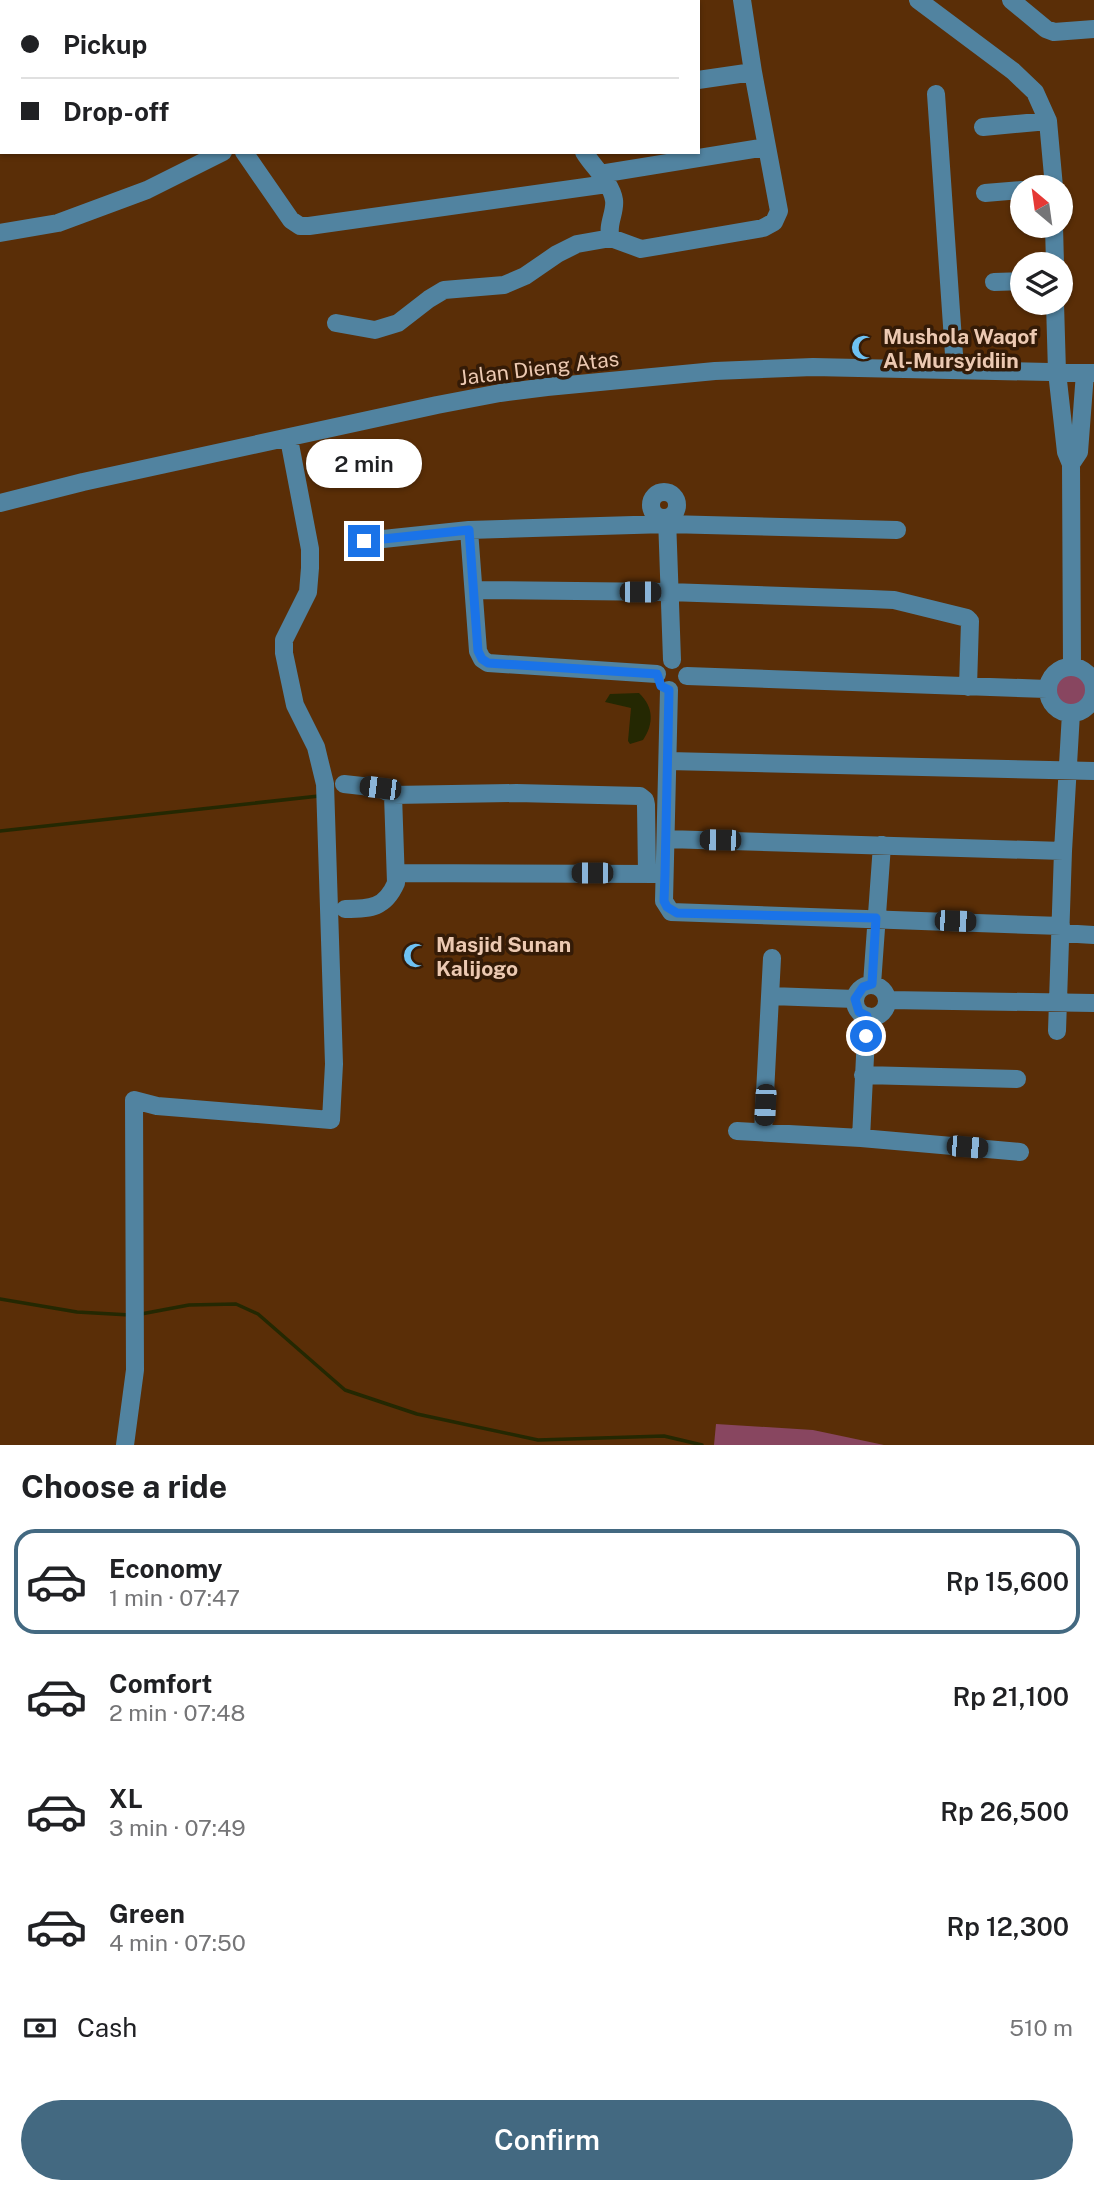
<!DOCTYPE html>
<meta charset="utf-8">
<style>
:root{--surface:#fff;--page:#f6f6f6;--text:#202124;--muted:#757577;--line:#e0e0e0;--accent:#436981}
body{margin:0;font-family:"Public Sans",sans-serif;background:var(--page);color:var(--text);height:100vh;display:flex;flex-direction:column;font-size:26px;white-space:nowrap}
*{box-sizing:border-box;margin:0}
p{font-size:23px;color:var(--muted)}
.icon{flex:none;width:38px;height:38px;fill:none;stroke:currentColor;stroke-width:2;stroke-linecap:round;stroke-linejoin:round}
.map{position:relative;height:1445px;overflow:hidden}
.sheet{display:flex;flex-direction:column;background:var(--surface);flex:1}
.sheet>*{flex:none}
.banner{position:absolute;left:0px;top:0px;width:700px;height:154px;box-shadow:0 2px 5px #0004;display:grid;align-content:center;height:154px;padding:0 21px;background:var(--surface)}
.needle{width:46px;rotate:331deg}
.fabs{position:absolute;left:1010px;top:175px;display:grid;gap:14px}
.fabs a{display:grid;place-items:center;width:63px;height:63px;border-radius:50%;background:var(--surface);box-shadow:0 2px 5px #0004;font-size:35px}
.end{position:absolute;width:32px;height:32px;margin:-16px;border:9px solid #1a73e8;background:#fff;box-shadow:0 0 0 4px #fff}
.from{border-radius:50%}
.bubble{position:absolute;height:49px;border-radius:24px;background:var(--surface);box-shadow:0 2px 5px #0004;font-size:23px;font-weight:600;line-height:49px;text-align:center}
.car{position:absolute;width:21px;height:42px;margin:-21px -10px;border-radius:9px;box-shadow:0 0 5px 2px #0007;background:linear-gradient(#222 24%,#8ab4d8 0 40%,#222 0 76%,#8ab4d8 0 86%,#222 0)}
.banner b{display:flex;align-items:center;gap:24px;height:66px;font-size:26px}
.banner b+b{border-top:2px solid var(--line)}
.banner i{width:18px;height:18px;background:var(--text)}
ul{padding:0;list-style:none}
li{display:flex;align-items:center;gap:21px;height:105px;margin:0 14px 10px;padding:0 7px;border:4px solid transparent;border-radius:21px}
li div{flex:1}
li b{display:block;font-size:26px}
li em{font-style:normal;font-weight:600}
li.on{border-color:var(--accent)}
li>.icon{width:63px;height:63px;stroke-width:1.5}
h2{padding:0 21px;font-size:32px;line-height:84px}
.pay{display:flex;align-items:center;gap:18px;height:77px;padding:0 21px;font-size:26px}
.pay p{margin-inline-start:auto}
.primary-button{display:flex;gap:14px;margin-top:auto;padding:14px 21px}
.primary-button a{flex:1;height:80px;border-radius:42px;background:var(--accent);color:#fff;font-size:28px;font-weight:600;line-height:80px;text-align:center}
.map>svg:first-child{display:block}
.green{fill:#884660}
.water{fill:#242802}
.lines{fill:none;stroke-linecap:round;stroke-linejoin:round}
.stream{stroke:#242802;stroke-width:3.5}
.minor{stroke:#5183a0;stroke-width:18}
.route{stroke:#1a73e8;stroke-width:9}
.labels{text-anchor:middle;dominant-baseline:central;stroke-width:7;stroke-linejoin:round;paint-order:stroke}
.poi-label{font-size:21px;font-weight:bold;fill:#ecc9b2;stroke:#341b07;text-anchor:start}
.street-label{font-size:21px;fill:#ecc9b2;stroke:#341b07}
</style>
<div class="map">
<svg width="1094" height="1445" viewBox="0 0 1094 1445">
<rect width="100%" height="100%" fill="#5a2e07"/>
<!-- green -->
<path class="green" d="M1054 690a16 16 0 1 1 32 0a16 16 0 1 1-32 0Z
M716,1424L813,1430L884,1445H714Z"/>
<!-- water -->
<path class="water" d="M639,693C654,707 654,724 643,740L630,744L628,741L631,708L605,702L610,694Z"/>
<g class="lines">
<!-- stream -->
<path class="stream" d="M0,831L319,796
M0,1299L77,1312L130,1315
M141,1314L189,1305L236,1304L258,1314L345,1390L417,1414L538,1440L664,1436L702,1445"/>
<!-- minor -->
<path class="minor" d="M205,0L206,2
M559,0L560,2
M918,0L1013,71L1035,92L1048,121L1054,187
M1011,0L1046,29L1054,32L1094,29
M427,2L432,0
M597,2L611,0
M698,80L753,72L742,0
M936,94L955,369
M983,127L1048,121
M244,152L291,220L300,226H309L607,184
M584,152C593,167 611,182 614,200C616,212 606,226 611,238
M600,174L767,147L753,72
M985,193L1022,190
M1054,226L1055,264
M0,233L58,223L147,190L223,152
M994,282L1022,281
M1055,303L1057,372L1066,452L1071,464L1072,667
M336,323L375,330L398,323L429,299L444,290L504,285L525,276L557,254L577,244L611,238L641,249L763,228L774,222L779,211L767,147
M1071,464L1079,452L1085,373
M651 505a13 13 0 1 1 26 0a13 13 0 1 1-26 0Z
M0,503L83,482L437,405L500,393L547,387L715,371L813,367L1094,373
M667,518L672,660
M469,530L478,651L482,659L488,663L657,674
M364,541L469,530L667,524L897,530
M474,590L668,592L871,599L894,600L967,618L970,621L968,687
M1048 690a23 23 0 1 1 46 0a23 23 0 1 1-46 0Z
M687,676L1047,689
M669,690L664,901L671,912L1061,926
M668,761L1094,771
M344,784L380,788L393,795L516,793L640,796L645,800L646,805L647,874
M666,839L1063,851L1071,713
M397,873L658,874
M345,909C371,909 385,908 396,883L393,795
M1061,933L1094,935
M872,984L882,845
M855 1001a16 16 0 1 1 32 0a16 16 0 1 1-32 0Z
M770,996L855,999
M888,1000L1094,1003
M1057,1031L1063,851
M863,1075L1017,1079
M737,1131L861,1138L1020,1152
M763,1132L772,958
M861,1138L867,1016
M125,1445L135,1370L134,1100L157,1106L331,1120L334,1064L325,784L316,747L295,705L284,653V640L308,592L310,568V549L289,439"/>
</g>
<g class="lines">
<!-- route -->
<path class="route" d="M364,541L469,530L478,651L482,659L488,663L657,674L661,686L669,690L665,874L664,901L667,907L677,913L876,918L872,984L863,987L855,999L859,1012L867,1016L866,1036"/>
</g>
<!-- icons -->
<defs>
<symbol id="mosque-bare" viewBox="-9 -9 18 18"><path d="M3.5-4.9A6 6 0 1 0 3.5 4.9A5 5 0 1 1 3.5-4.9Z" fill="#6ec2f3" stroke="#341b07" stroke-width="2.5" paint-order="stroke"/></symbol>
</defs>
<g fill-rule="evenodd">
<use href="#mosque-bare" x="846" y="330" width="35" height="35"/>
<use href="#mosque-bare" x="398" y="938" width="35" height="35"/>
</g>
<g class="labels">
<!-- poi labels -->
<g class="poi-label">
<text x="883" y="336">Mushola Waqof<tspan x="883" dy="24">Al-Mursyidiin</tspan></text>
<text x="436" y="944">Masjid Sunan<tspan x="436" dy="24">Kalijogo</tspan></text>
</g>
<!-- street labels -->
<g class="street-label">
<text transform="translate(539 368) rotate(-7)">Jalan Dieng Atas</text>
</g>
</g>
</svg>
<div class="fabs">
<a><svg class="needle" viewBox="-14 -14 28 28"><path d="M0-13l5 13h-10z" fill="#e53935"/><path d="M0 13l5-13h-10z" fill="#757577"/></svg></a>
<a><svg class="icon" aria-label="layers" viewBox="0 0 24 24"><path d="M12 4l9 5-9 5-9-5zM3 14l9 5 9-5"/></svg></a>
</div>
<i class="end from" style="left:866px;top:1036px"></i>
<i class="end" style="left:364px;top:541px"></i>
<div class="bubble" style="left:306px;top:439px;width:116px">2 min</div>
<i class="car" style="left:640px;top:592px;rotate:90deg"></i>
<i class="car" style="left:380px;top:788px;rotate:277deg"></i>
<i class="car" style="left:720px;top:840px;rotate:271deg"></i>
<i class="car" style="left:592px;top:873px;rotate:270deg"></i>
<i class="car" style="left:955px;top:921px;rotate:92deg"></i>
<i class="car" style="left:765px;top:1105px;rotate:183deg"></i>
<i class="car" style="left:967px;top:1147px;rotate:95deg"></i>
<div class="banner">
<b><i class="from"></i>Pickup</b>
<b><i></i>Drop-off</b>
</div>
</div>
<section class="sheet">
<h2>Choose a ride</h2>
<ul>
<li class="on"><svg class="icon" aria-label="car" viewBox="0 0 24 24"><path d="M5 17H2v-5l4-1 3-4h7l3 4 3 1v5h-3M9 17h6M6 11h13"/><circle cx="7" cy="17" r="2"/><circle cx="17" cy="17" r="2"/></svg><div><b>Economy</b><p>1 min · 07:47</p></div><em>Rp 15,600</em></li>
<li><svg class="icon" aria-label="car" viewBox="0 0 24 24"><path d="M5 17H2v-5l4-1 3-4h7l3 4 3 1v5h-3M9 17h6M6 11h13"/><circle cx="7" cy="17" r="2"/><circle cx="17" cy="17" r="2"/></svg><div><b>Comfort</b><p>2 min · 07:48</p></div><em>Rp 21,100</em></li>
<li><svg class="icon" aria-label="car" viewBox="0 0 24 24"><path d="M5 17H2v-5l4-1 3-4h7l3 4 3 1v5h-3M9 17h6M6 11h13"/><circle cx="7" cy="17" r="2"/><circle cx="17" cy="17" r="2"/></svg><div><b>XL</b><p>3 min · 07:49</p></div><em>Rp 26,500</em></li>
<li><svg class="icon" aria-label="car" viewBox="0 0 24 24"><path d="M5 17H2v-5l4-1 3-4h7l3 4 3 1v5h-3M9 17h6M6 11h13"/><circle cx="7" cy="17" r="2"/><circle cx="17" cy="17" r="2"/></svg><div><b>Green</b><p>4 min · 07:50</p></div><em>Rp 12,300</em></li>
</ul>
<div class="pay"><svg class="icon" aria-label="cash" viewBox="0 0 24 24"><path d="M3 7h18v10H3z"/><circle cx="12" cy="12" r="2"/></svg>Cash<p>510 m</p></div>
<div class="primary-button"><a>Confirm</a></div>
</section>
